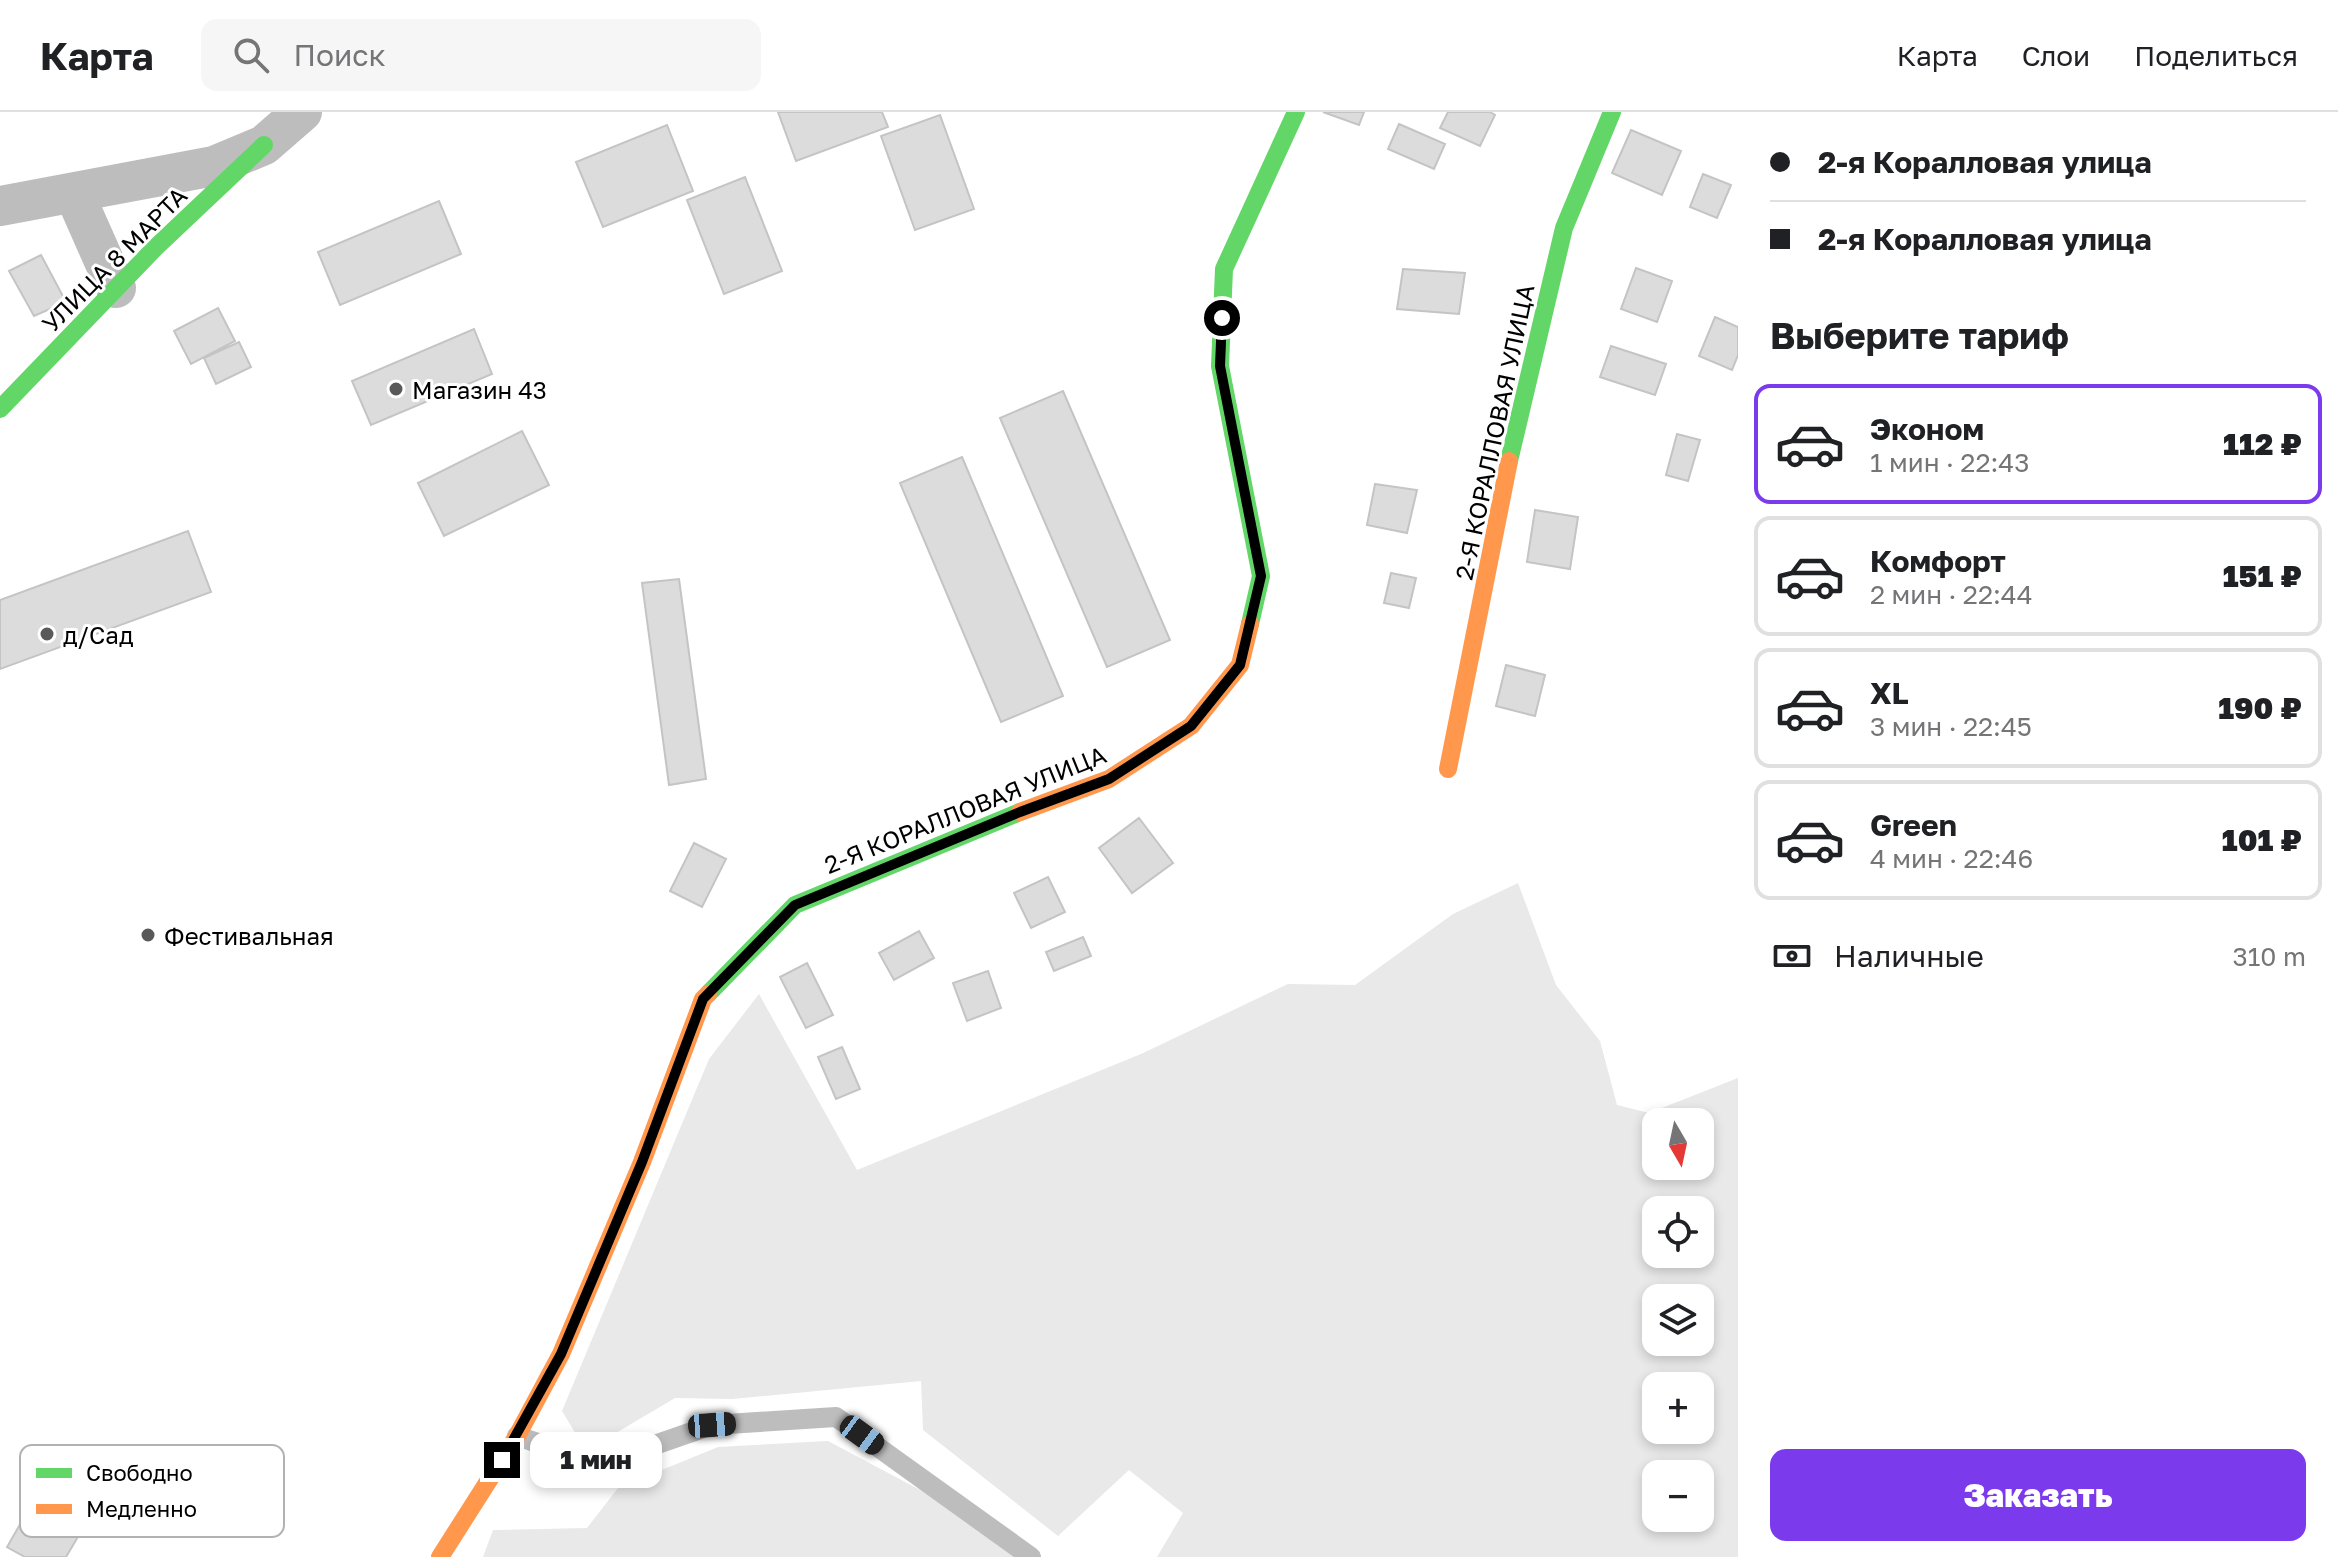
<!DOCTYPE html>
<html lang="ru">
<meta charset="utf-8">
<style>
:root{--surface:#fff;--page:#f6f6f6;--text:#202124;--muted:#757577;--line:#e0e0e0;--accent:#7c3aed}
body{margin:0;font-family:"Golos Text",sans-serif;background:var(--page);color:var(--text);height:100vh;display:flex;flex-direction:column;font-size:30px;white-space:nowrap}
*{box-sizing:border-box;margin:0}
p{font-size:26px;color:var(--muted)}
.icon{flex:none;width:44px;height:44px;fill:none;stroke:currentColor;stroke-width:2;stroke-linecap:round;stroke-linejoin:round}
.map{position:relative;flex:1;overflow:hidden}
.drawer{display:flex;flex-direction:column;background:var(--surface);width:600px}
.drawer>*{flex:none}
.banner{display:grid;align-content:center;height:176px;padding:0 32px;background:var(--surface)}
.needle{width:52px;rotate:171deg}
.fabs{position:absolute;left:1642px;top:996px;display:grid;gap:16px}
.fabs a{display:grid;place-items:center;width:72px;height:72px;border-radius:16px;background:var(--surface);box-shadow:0 4px 12px #0003;font-size:40px}
.end{position:absolute;width:36px;height:36px;margin:-18px;border:10px solid #000;background:#fff;box-shadow:0 0 0 4px #fff}
.from{border-radius:50%}
.bubble{position:absolute;height:56px;border-radius:16px;background:var(--surface);box-shadow:0 4px 12px #0003;font-size:26px;font-weight:800;line-height:56px;text-align:center}
.car{position:absolute;width:24px;height:48px;margin:-24px -12px;border-radius:10px;box-shadow:0 0 6px 2px #0007;background:linear-gradient(#222 24%,#8ab4d8 0 40%,#222 0 76%,#8ab4d8 0 86%,#222 0)}
.banner b{display:flex;align-items:center;gap:28px;height:76px;font-size:30px}
.banner b+b{border-top:2px solid var(--line)}
.banner i{width:20px;height:20px;background:var(--text)}
ul{padding:0;list-style:none}
li{display:flex;align-items:center;gap:24px;height:120px;margin:0 16px 12px;padding:0 16px;border:4px solid var(--line);border-radius:16px}
li div{flex:1}
li b{display:block;font-size:30px}
li em{font-style:normal;font-weight:800}
li.on{border-color:var(--accent)}
li>.icon{width:72px;height:72px;stroke-width:1.5}
h2{padding:0 32px;font-size:36px;line-height:96px}
.pay{display:flex;align-items:center;gap:20px;height:88px;padding:0 32px;font-size:30px}
.pay p{margin-inline-start:auto}
.action{display:flex;gap:16px;margin-top:auto;padding:16px 32px}
.action a{flex:1;height:92px;border-radius:16px;background:var(--accent);color:#fff;font-size:32px;font-weight:800;line-height:92px;text-align:center}
header{display:flex;align-items:center;gap:48px;box-sizing:border-box;height:112px;padding:0 40px;background:var(--surface);border-bottom:2px solid var(--line)}
header strong{font-size:38px}
nav{display:flex;gap:44px;margin-inline-start:auto;font-size:28px}
.search{width:560px;height:72px;background:var(--page);display:flex;align-items:center;gap:20px;box-sizing:border-box;padding:0 28px;border-radius:16px;color:var(--muted);font-size:30px}
main{display:flex;flex:1;min-height:0}
.map>svg:first-child{display:block}
.green{fill:#e9e9e9;fill-rule:evenodd}
.building{fill:#dcdcdc;stroke:#c4c4c4;stroke-width:2}
.lines{fill:none;stroke-linecap:round;stroke-linejoin:round}
.lane{stroke:#bdbdbd;stroke-width:20}
.street{stroke:#bdbdbd;stroke-width:40}
.fast{stroke:#63d668;stroke-width:18}
.slow{stroke:#ff974d;stroke-width:18}
.route{stroke:#000;stroke-width:10}
.poi-dot{fill:#595959;stroke:#fff;stroke-width:3}
.labels{text-anchor:middle;dominant-baseline:central;stroke-width:6;stroke-linejoin:round;paint-order:stroke}
.street-label{font-size:24px;fill:#000;stroke:#fff}
.poi-label{font-size:24px;fill:#000;stroke:#fff;text-anchor:start}
.key{fill:#fff;stroke:#b2b2b2;stroke-width:2}
.key-label{font-size:22px;fill:#000}
</style>
<header>
<strong>Карта</strong>
<div class="search"><svg class="icon" aria-label="search" viewBox="0 0 24 24"><circle cx="10" cy="10" r="6"/><path d="M15 15l6 6"/></svg>Поиск</div>
<nav><a>Карта</a><a>Слои</a><a>Поделиться</a></nav>
</header>
<main>
<div class="map">
<svg width="1738" height="1445" viewBox="0 0 1738 1445">
<rect width="100%" height="100%" fill="#fff"/>
<!-- green -->
<path class="green" d="M1518,771L1556,873L1600,929L1617,993L1649,1001L1738,966V1445H1157L1183,1401L1129,1358L1058,1424L923,1318L921,1269L732,1287L675,1286L616,1321L577,1324L562,1299L709,947L759,882L857,1058L1141,942L1288,872L1355,873L1453,802ZM1656,1010H1700V1054H1656ZM1656,1098H1700V1142H1656ZM1656,1186H1700V1230H1656ZM1656,1274H1700V1318H1656ZM1656,1362H1700V1406H1656Z
M828,1329L924,1380L1032,1445H483L493,1418L587,1416L618,1376L718,1335Z"/>
<!-- building -->
<path class="building" d="M778,0H882L888,15L796,49Z
M1323,0H1364L1359,13Z
M1448,0H1490L1495,3L1480,34L1440,16Z
M940,3L974,97L915,118L881,24Z
M1399,12L1445,32L1434,57L1388,37Z
M667,13L693,79L603,115L576,50Z
M1631,18L1681,39L1662,83L1612,61Z
M1703,62L1731,73L1717,106L1690,95Z
M745,65L782,159L724,182L687,88Z
M439,89L461,142L340,193L318,140Z
M41,143L66,190L34,204L9,159Z
M1636,156L1672,169L1657,210L1621,197Z
M1403,157L1465,161L1459,202L1397,197Z
M218,196L235,229L191,252L174,219Z
M1715,205L1738,215V243L1732,258L1699,244Z
M474,217L492,262L371,313L352,269Z
M239,230L251,255L216,272L204,246Z
M1611,234L1666,252L1655,283L1600,265Z
M1063,279L1170,528L1107,555L1000,306Z
M522,319L549,373L444,424L418,371Z
M1677,322L1700,328L1688,369L1666,363Z
M962,345L1063,584L1001,610L900,371Z
M1375,372L1417,378L1407,421L1367,413Z
M1535,398L1578,405L1570,457L1527,450Z
M188,419L211,480L0,557V488Z
M1391,461L1416,466L1409,496L1384,491Z
M679,467L706,667L669,673L642,471Z
M1506,553L1545,563L1535,604L1496,594Z
M1139,706L1173,751L1132,781L1099,736Z
M694,731L726,747L702,795L670,779Z
M1048,765L1065,800L1031,816L1014,781Z
M919,819L934,846L894,868L879,841Z
M1083,825L1091,844L1054,859L1046,840Z
M807,851L833,903L806,916L780,865Z
M988,859L1001,896L967,909L953,871Z
M842,935L860,977L836,987L818,945Z
M49,1362L98,1391L66,1445H25L7,1435Z"/>
<g class="lines">
<!-- lane -->
<path class="lane" d="M517,1324L600,1352L712,1313L836,1305L1031,1445"/>
<!-- street -->
<path class="street" d="M74,81L116,176
M0,94L214,54L264,33L302,0"/>
<!-- fast -->
<path class="fast" d="M0,297L155,136L264,33
M1509,349L1564,116L1612,0
M1250,512L1261,464L1220,254L1224,157L1296,0
M708,882L795,793L1020,700"/>
<!-- slow -->
<path class="slow" d="M1448,657L1509,349
M1020,700L1109,667L1191,614L1240,553L1250,512
M440,1445L517,1324L561,1242L642,1050L703,887L708,882"/>
</g>
<g class="lines">
<!-- route -->
<path class="route" d="M502,1348L561,1242L642,1050L703,887L795,793L1020,700L1109,667L1191,614L1240,553L1261,464L1220,254L1222,206"/>
</g>
<!-- markers -->
<g class="poi-dot">
<circle cx="396" cy="277" r="8"/>
<circle cx="47" cy="522" r="8"/>
<circle cx="148" cy="823" r="8"/>
</g>
<g class="labels">
<!-- street labels -->
<g class="street-label">
<text transform="translate(114 147) rotate(-45)">УЛИЦА 8 МАРТА</text>
<text transform="translate(1494 320) rotate(-78)">2-Я КОРАЛЛОВАЯ УЛИЦА</text>
<text transform="translate(965 697) rotate(-22)">2-Я КОРАЛЛОВАЯ УЛИЦА</text>
</g>
<!-- poi labels -->
<g class="poi-label">
<text x="412" y="277">Магазин 43</text>
<text x="63" y="522">д/Сад</text>
<text x="164" y="823">Фестивальная</text>
</g>
</g>
<!-- legend -->
<rect x="20" y="1333" width="264" height="92" rx="12" class="key"/>
<rect x="36" y="1356" width="36" height="10" fill="#63d668"/>
<rect x="36" y="1392" width="36" height="10" fill="#ff974d"/>
<g class="key-label">
<text x="86" y="1369">Свободно</text>
<text x="86" y="1405">Медленно</text>
</g>
</svg>
<div class="fabs">
<a><svg class="needle" viewBox="-14 -14 28 28"><path d="M0-13l5 13h-10z" fill="#e53935"/><path d="M0 13l5-13h-10z" fill="#757577"/></svg></a>
<a><svg class="icon" aria-label="locate" viewBox="0 0 24 24"><circle cx="12" cy="12" r="6"/><path d="M12 2v4M12 18v4M2 12h4M18 12h4"/></svg></a>
<a><svg class="icon" aria-label="layers" viewBox="0 0 24 24"><path d="M12 4l9 5-9 5-9-5zM3 14l9 5 9-5"/></svg></a>
<a>+</a>
<a>−</a>
</div>
<i class="end from" style="left:1222px;top:206px"></i>
<i class="end" style="left:502px;top:1348px"></i>
<div class="bubble" style="left:530px;top:1320px;width:132px">1 мин</div>
<i class="car" style="left:712px;top:1313px;rotate:86deg"></i>
<i class="car" style="left:862px;top:1323px;rotate:126deg"></i>
</div>
<section class="drawer">
<div class="banner">
<b><i class="from"></i>2-я Коралловая улица</b>
<b><i></i>2-я Коралловая улица</b>
</div>
<h2>Выберите тариф</h2>
<ul>
<li class="on"><svg class="icon" aria-label="car" viewBox="0 0 24 24"><path d="M5 17H2v-5l4-1 3-4h7l3 4 3 1v5h-3M9 17h6M6 11h13"/><circle cx="7" cy="17" r="2"/><circle cx="17" cy="17" r="2"/></svg><div><b>Эконом</b><p>1 мин · 22:43</p></div><em>112 ₽</em></li>
<li><svg class="icon" aria-label="car" viewBox="0 0 24 24"><path d="M5 17H2v-5l4-1 3-4h7l3 4 3 1v5h-3M9 17h6M6 11h13"/><circle cx="7" cy="17" r="2"/><circle cx="17" cy="17" r="2"/></svg><div><b>Комфорт</b><p>2 мин · 22:44</p></div><em>151 ₽</em></li>
<li><svg class="icon" aria-label="car" viewBox="0 0 24 24"><path d="M5 17H2v-5l4-1 3-4h7l3 4 3 1v5h-3M9 17h6M6 11h13"/><circle cx="7" cy="17" r="2"/><circle cx="17" cy="17" r="2"/></svg><div><b>XL</b><p>3 мин · 22:45</p></div><em>190 ₽</em></li>
<li><svg class="icon" aria-label="car" viewBox="0 0 24 24"><path d="M5 17H2v-5l4-1 3-4h7l3 4 3 1v5h-3M9 17h6M6 11h13"/><circle cx="7" cy="17" r="2"/><circle cx="17" cy="17" r="2"/></svg><div><b>Green</b><p>4 мин · 22:46</p></div><em>101 ₽</em></li>
</ul>
<div class="pay"><svg class="icon" aria-label="cash" viewBox="0 0 24 24"><path d="M3 7h18v10H3z"/><circle cx="12" cy="12" r="2"/></svg>Наличные<p>310 m</p></div>
<div class="action"><a>Заказать</a></div>
</section>
</main>
